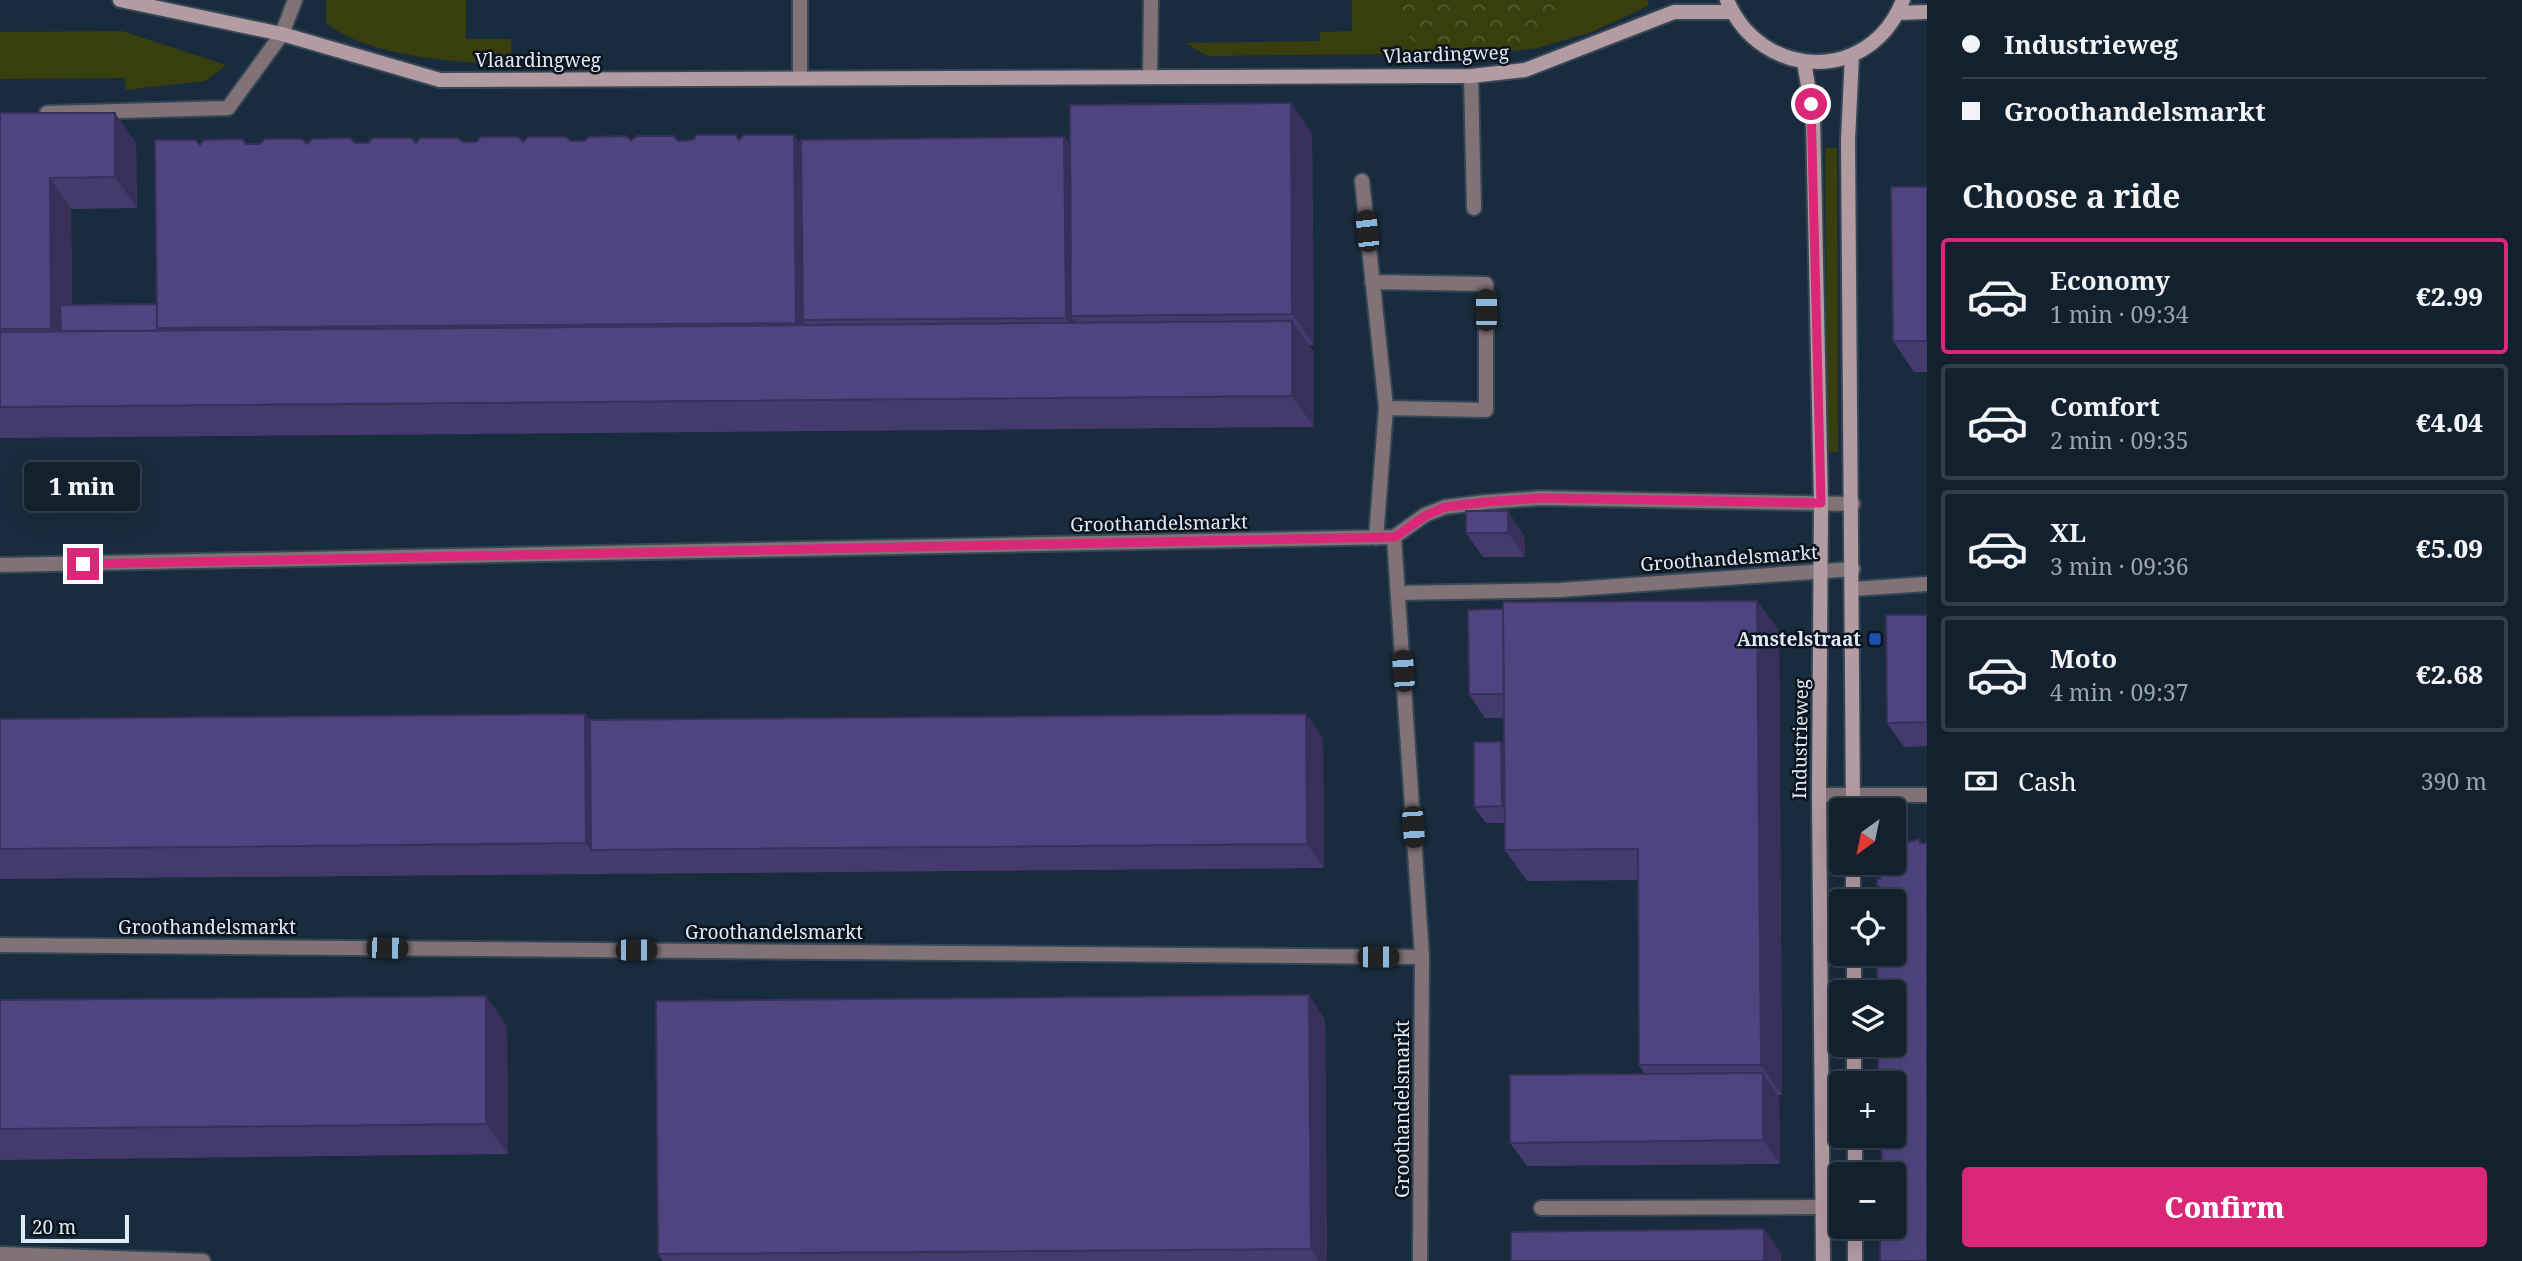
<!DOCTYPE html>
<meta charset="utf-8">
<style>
:root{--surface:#13212e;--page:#1c2936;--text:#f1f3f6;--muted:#9da3aa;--line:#323e4a;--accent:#db2777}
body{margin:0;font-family:"Noto Serif",serif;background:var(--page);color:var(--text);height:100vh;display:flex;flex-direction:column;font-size:26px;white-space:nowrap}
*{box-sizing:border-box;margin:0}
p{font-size:23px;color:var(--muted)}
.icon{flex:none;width:38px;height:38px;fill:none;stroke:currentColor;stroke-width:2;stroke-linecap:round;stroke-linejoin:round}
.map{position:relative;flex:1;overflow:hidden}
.sheet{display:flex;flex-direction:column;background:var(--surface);width:595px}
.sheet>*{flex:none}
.banner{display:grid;align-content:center;height:154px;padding:0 35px;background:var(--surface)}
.needle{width:46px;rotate:213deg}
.controls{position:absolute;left:1829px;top:798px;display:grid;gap:14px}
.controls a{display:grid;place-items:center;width:77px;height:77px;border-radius:7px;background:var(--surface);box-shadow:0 7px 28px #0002,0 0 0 2px var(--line);font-size:35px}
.scale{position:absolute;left:21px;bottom:18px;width:108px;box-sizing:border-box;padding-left:7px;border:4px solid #deeaf6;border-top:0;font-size:19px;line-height:24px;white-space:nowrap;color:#deeaf6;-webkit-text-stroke:5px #0b141c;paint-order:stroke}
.end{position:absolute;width:32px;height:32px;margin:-16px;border:9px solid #db2777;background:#fff;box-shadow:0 0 0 4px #fff}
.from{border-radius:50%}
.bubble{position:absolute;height:49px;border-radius:7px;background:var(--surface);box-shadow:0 7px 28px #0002,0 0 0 2px var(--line);font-size:23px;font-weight:800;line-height:49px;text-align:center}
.car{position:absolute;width:21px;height:42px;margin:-21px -10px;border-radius:9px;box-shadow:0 0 5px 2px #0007;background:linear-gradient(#222 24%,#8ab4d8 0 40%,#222 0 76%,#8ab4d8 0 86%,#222 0)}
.banner b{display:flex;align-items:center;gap:24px;height:66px;font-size:26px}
.banner b+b{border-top:2px solid var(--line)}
.banner i{width:18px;height:18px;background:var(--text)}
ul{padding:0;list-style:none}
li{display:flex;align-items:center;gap:21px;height:116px;margin:0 14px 10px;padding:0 21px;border:4px solid var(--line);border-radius:7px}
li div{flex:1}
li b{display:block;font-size:26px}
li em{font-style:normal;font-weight:800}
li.selected{border-color:var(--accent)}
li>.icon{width:63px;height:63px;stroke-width:1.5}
h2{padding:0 35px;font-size:32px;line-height:84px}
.pay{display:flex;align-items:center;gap:18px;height:77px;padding:0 35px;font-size:26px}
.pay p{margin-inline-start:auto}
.button{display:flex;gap:14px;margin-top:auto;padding:14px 35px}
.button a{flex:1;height:80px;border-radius:7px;background:var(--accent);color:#fff;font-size:28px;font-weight:800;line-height:80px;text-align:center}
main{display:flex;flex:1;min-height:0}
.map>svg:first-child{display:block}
.grass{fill:#393e0e}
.forest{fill:url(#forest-crowns)}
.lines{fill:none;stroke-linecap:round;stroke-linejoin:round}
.lane-casing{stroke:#354757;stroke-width:18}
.street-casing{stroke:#354757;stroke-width:18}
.secondary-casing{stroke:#354757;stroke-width:18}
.lane{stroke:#817276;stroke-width:14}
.street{stroke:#817276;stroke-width:14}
.secondary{stroke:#b29ba1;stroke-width:14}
.wall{fill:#453a6e}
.shaded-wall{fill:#38305a}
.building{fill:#504480;stroke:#38305a;stroke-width:2}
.route{stroke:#db2777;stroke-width:9}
.transit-dot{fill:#1a4fb4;stroke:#0b141c;stroke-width:2.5}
.labels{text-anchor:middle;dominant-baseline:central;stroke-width:5;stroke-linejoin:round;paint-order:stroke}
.street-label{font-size:19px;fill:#deeaf6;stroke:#0b141c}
.poi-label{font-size:19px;font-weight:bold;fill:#deeaf6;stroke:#0b141c;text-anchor:end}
</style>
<main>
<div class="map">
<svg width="1927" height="1261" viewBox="0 0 1927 1261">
<defs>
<pattern id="forest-crowns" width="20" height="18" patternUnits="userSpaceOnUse" patternTransform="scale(1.75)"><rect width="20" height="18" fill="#393e0e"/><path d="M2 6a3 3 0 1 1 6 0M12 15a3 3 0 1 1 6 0" fill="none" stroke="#555a32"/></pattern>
</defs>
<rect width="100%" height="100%" fill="#192c3d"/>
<!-- grass -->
<path class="grass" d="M326,0H466V39H511L512,64C459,63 368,57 326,23Z
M1352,0H1648V6L1592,32L1538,48L1489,53L1208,56L1185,43L1320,41V32L1352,31Z
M122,31L226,65L205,81L126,90L125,78L0,79V32Z
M1825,148H1837L1838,452H1827Z"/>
<!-- forest -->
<path class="forest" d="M1375,0H1578L1520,50L1425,54Z"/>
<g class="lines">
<defs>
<path id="lane" d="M1471,76L1474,208
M1150,77L1151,0
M800,78V0
M1362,181L1386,408L1376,538
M1372,282L1486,284V410L1386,408
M1394,537L1425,515L1445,507L1486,502L1541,498L1853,504
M0,565L1394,537L1422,957L1420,1261
M1853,589L1927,584
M1398,593L1560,590L1853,569
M0,945L1422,957
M1541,1208L1823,1207
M0,1254L203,1261"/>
<path id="street" d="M47,113L228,108L282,34L295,0
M1819,795H1927"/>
<path id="secondary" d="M120,0L282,34L440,80L1471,76L1525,70L1674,12H1732
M1727,0C1761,81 1871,84 1903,0
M1898,13L1927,12
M1852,55L1848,140L1853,810
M1804,62L1813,115L1821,503L1819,795L1823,1261
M1853,863V901
M1854,954V992
M1854,1045V1083
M1855,1136V1174
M1855,1227V1261"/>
</defs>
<!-- lane casing -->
<use href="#lane" class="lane-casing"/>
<!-- street casing -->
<use href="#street" class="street-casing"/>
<!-- secondary casing -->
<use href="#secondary" class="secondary-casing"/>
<!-- lane -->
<use href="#lane" class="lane"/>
<!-- street -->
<use href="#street" class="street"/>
<!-- secondary -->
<use href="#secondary" class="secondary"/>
</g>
<!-- wall -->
<path class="wall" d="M1291,103L1312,134L1314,345H1309L1314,352V427L0,438V113H115L136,143L137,208L71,209L72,305L157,304L200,145L739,140L801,144L1064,137L1070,145Z
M1927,187V372H1914L1893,341Z
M1466,511L1524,535L1525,557H1483L1466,533Z
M1757,601L1779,631L1782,1095H1778L1779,1097L1780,1164L1527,1166L1510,1143L1645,1074L1639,1065L1638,880L1527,881L1505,850V823H1486L1474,807L1505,747L1504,718H1485L1469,694Z
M1927,615V746L1904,747L1887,723Z
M585,714L590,720L1323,738L1324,868L0,879V719Z
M0,1000L507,1026L508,1154L0,1160Z
M1325,1019L1327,1261H663L658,1254Z"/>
<!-- shaded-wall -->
<path class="shaded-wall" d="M1291,103L1312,134L1314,345L1292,314Z
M115,113L136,143L137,208L115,177Z
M794,135L816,165L803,320L817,341V353L796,323Z
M1064,137L1086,168L1071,316L1087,339V349L1066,318Z
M50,178L71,209L72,343H61L51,329Z
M1292,321L1314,352V427L1292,396Z
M1508,511L1524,535L1525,557L1508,533Z
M1757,601L1779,631L1782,1095L1761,1065Z
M585,714L606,744L591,850L586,843Z
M1306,714L1323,738L1324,868L1307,844Z
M1501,742L1512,758L1513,823L1502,806Z
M1309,995L1325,1019L1327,1261H1319L1311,1249Z
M486,996L507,1026L508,1154L486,1124Z
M1763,1073L1779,1097L1780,1164L1763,1140Z
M1764,1229L1781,1253V1261H1764Z"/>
<!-- building -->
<path class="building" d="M1291,103L1292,314L1071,316L1070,105Z
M0,113H115V177L50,178L51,329H0Z
M697,135H735L739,140L744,135H794L796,323L157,328L155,140H195L200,145L204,140L242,139L246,144H260L265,139H302L307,144L312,139L350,138L355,143H368L373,138H411L416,143L420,138H458L463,142H476L481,137H518L523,142L528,137H566L571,141H585L589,137L626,136L631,141L637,136H674L678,141L693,140Z
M1064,137L1066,318L803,320L801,140Z
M1891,187H1927V341H1893Z
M157,304V328L159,331H61L60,305Z
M1292,321V396L0,407V332Z
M1466,511H1508V533H1466Z
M1757,601L1761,1065H1639L1638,849L1505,850L1503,602Z
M1503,609L1504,694H1469L1468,610Z
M1886,615H1927V722L1887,723Z
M585,714L586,843L0,849V719Z
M1306,714L1307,844L591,850L590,720Z
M1474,742H1501L1502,806L1474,807Z
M1920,839V843H1927V1261H1880V1227H1894V1174H1882V1169H1879V1161H1882L1880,1136H1894V1083H1878V1045H1894V992H1878L1877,967H1881L1878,954H1894V901H1877V897L1880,896V887H1877V879H1880L1877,863H1894V843H1896V840H1904V843Z
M1309,995L1311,1249L658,1254L656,1001Z
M486,996V1124L0,1129V1000Z
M1763,1073V1140L1510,1143V1075Z
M1764,1229V1261H1511V1232Z"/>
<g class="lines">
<!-- route -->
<path class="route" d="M83,564L1395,537L1425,516L1445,507L1486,502L1541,498L1821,503L1811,104"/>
</g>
<!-- markers -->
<rect class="transit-dot" x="1868" y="632" width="14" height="14" rx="3.5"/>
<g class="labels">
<!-- street labels -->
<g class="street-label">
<text transform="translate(1446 54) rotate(-2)">Vlaardingweg</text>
<text x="538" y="60">Vlaardingweg</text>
<text transform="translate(1159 523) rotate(-1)">Groothandelsmarkt</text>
<text transform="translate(1729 558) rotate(-4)">Groothandelsmarkt</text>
<text transform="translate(1800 739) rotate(-89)">Industrieweg</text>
<text x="207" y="927">Groothandelsmarkt</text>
<text x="774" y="932">Groothandelsmarkt</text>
<text transform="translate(1402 1109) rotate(-90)">Groothandelsmarkt</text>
</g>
<!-- poi labels -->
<g class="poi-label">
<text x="1861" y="639">Amstelstraat</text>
</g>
</g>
</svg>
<div class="controls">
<a><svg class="needle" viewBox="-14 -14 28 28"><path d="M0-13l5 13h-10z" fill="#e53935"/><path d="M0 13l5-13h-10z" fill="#9da3aa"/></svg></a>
<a><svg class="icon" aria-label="locate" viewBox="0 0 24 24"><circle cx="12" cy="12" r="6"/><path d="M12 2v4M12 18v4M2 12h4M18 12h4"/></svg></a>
<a><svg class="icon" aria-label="layers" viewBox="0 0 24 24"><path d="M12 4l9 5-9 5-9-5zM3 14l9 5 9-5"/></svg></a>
<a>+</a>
<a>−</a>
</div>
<div class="scale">20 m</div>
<i class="end from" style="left:1811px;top:104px"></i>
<i class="end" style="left:83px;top:564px"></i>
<div class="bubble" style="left:24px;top:462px;width:116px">1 min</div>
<i class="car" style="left:1367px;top:231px;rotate:354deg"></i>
<i class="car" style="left:1486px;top:310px;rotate:0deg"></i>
<i class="car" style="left:1403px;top:671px;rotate:356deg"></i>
<i class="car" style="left:1413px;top:827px;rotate:176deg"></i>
<i class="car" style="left:387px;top:948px;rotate:91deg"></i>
<i class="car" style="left:636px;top:950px;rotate:90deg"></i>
<i class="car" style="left:1378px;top:957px;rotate:90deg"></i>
</div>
<section class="sheet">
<div class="banner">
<b><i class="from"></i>Industrieweg</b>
<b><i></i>Groothandelsmarkt</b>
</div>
<h2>Choose a ride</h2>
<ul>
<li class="selected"><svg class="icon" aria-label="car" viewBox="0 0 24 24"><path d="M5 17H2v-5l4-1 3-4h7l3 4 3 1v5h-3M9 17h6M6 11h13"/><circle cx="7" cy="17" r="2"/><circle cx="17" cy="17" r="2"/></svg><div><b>Economy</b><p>1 min · 09:34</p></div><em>€2.99</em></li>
<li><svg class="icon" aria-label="car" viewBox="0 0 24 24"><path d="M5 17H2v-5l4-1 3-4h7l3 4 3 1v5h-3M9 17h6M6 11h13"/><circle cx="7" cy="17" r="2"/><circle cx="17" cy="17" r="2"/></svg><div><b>Comfort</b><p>2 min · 09:35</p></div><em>€4.04</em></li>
<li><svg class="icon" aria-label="car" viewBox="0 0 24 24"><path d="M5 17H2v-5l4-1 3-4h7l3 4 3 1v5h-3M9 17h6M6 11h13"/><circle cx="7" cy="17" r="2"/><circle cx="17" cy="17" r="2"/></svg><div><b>XL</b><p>3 min · 09:36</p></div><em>€5.09</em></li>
<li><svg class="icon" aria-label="car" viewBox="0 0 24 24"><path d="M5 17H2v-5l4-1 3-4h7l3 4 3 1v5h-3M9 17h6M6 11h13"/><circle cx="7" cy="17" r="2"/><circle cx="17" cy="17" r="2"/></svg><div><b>Moto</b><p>4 min · 09:37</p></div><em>€2.68</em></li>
</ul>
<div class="pay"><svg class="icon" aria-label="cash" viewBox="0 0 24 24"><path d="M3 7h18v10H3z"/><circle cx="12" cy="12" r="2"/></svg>Cash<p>390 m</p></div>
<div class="button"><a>Confirm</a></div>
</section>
</main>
